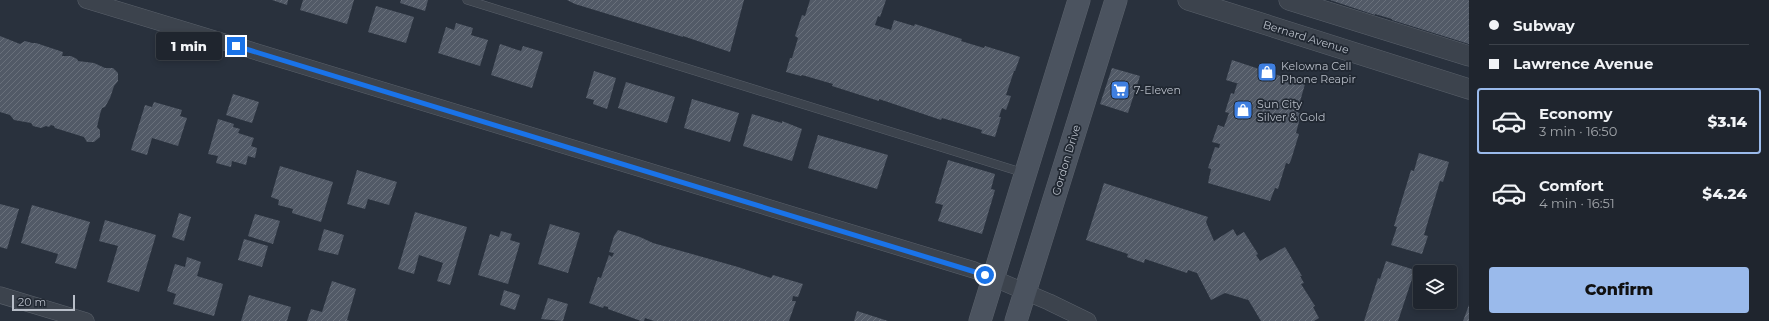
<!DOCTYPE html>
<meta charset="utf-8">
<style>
:root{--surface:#1f252e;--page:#272d36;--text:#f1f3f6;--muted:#a1a5aa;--line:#3c424a;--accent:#9abaeb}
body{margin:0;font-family:Montserrat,sans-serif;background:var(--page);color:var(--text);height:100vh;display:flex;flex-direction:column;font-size:15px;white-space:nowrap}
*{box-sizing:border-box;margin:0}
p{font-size:13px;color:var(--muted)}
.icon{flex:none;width:22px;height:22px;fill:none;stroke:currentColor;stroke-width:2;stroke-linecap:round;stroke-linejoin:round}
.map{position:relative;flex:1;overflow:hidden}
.details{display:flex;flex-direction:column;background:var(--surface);width:300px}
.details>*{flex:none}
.guide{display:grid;align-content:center;height:88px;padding:0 20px;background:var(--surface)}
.fabs{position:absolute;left:1413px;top:265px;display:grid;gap:8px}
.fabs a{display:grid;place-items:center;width:44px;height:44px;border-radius:4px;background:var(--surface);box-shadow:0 2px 6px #0003,0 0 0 1px var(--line);font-size:20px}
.scale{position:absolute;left:12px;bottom:10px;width:63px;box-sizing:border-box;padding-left:4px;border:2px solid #b8bec8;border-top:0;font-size:11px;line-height:14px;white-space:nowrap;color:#b8bec8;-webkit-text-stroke:3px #212832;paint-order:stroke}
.end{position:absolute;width:18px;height:18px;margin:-9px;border:5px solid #1a73e8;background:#fff;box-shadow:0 0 0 2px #fff}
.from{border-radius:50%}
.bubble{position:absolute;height:28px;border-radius:4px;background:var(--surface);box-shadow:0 2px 6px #0003,0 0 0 1px var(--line);font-size:13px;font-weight:800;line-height:28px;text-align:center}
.guide b{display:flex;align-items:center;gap:14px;height:38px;font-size:15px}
.guide b+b{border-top:1px solid var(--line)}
.guide i{width:10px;height:10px;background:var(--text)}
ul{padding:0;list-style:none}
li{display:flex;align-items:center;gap:12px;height:66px;margin:0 8px 6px;padding:0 12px;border:2px solid transparent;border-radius:4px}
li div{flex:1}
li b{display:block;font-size:15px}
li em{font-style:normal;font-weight:800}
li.current{border-color:var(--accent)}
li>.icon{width:36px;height:36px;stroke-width:1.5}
.button{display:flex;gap:8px;margin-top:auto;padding:8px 20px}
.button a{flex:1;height:46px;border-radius:4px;background:var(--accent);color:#111;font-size:16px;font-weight:800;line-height:46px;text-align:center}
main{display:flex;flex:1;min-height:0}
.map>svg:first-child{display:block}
.building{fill:url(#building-hatch)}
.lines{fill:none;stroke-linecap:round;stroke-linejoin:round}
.service-casing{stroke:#5a616b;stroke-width:9}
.minor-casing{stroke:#5a616b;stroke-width:17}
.tertiary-casing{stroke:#5a616b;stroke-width:21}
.secondary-casing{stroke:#5a616b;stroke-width:23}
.service{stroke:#3c434d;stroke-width:8}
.minor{stroke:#3c434d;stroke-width:16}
.tertiary{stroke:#3c434d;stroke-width:20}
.secondary{stroke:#4b535f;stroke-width:22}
.route{stroke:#1a73e8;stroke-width:5}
.labels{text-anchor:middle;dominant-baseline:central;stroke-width:3.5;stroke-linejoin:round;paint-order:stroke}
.street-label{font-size:11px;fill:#b8bec8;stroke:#212832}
.poi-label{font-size:11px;fill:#b8bec8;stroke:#212832;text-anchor:start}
</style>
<main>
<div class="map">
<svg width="1469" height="321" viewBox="0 0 1469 321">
<defs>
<pattern id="building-hatch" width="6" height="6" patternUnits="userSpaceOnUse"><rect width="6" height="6" fill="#525a67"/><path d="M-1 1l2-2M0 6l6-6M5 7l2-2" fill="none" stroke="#69707b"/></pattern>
</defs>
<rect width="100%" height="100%" fill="#29313d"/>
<!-- building -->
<path class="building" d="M272,0H288L287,5Z
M303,0H354L347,24L300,10Z
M401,0H428L425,11L400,3Z
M567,0H744L730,52L683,36V37L575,4Z
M810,0H886L880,17L878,16L875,25L891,30L894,20L914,26L915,24L962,39L961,41L984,48L985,46L1020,57L1015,71H1014L1006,95L1011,96L1006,110L1002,108L999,117H1001L995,137L981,133L982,130L942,118L941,120L879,99V101L832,86L833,84L802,75L801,76L786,72L790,58H792L798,38L795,36L802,15L805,16Z
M1330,0H1469V44L1392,20V19L1375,14V15Z
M376,6L414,17L406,43L368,32Z
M456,23L473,28L471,35L488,40L480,66L438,53L446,27L454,30Z
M0,36L20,44L25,41L32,43H36L63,52L62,56H71L77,59L78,61L94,63L105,68H113L118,73V81L114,86L110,98L105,107L102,108L100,114L97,127L100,130V137L94,142H87L84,137L55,128L54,126L51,125L49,127L46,126L41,128L33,126L31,123L14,120L10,115L0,112Z
M500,44L521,51L523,46L543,52L532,88L491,75Z
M1232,60L1305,84L1297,112L1301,114L1296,133L1299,134L1291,160L1289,164L1286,163L1278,189L1275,188L1270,201L1208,183L1211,169L1208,168L1215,147L1219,148L1220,144L1212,142L1218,125L1224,127L1229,113L1225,112L1231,93L1234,94L1237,84H1239L1226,80Z
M1112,68L1140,76L1128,113L1100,104Z
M594,71L616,78L607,109L593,104L594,100L586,98Z
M626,82L675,97L667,123L618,108Z
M233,94L259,102L252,123L226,115Z
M692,99L739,113L730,142L684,128Z
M154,102L182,110L180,116L187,118L178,146L152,138L147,155L131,150L145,105L152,107Z
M752,114L782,123V121L802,129L792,161L743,146Z
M218,119L234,124L233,127L240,129L238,133L254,138L251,146L257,148L255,158L248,156L246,165L232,161L231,167L216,163L218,156L208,154Z
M818,135L888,155L877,189L808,168Z
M1419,153L1449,162L1443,182L1440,181L1424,235L1428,236L1422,254L1391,245L1397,227L1394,226L1411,170L1414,171Z
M948,160L995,174L991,189L995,190L982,234L938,221L943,205L935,203Z
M280,166L333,182L321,222L292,213L293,209L278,205L279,200L271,197Z
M357,170L397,182L389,205L368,199L365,209L347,204Z
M1104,183L1208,217L1206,222L1214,241L1233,229L1237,236L1244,232L1258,254L1256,255L1260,261L1285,247L1302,276H1300L1304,283L1301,284L1315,306L1313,307L1319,318L1314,321H1261L1246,296L1248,300L1225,293L1211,300L1197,273L1188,270L1187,273L1145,259L1144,263L1127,257L1128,254L1086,240Z
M0,204L19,209L7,249L0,247Z
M32,205L90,222L76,269L55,263L58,254L21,243Z
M415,212L467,227L450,285L437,281L443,263L419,255L414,274L398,269Z
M179,213L191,217L184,241L172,237Z
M255,214L280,221L273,244L248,236Z
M105,220L156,235L139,292L107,282L118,246L99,241Z
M550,224L580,233L568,273L538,264Z
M324,229L344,235L338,255L318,250Z
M618,230L640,237L653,243L738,267L771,278L773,275L803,284L798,297L793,296L792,301H796L789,321H654L645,318L644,321H641L608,309V307L604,306L603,308L589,303L598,277L601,278L609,255L612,257L614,253L609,252L614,236Z
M501,231L512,234L510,240L520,243L508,284L478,275L490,234L499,237Z
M244,239L268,246L262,267L238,260Z
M187,257L201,262L197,276L223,284L214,316L173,304L176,294L167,291L175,264L185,267Z
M1386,261L1415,270L1398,321H1364L1378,278L1380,279Z
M332,281L356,289L347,320L350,321H307L311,309L322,312Z
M504,290L520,295L515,310L500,305Z
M249,295L291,307L287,321H241Z
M548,298L568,304L563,321L541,319Z
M1469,305V321H1463Z
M857,311L888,321H854Z"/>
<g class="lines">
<defs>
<path id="service" d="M467,0L1024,173"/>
<path id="minor" d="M86,0L974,270L1049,302L1088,321
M0,295L86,321"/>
<path id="tertiary" d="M1188,0L1469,89
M1289,0L1469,56"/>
<path id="secondary" d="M980,321L1079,0
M1016,321L1116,0"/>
</defs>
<!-- service casing -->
<use href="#service" class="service-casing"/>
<!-- minor casing -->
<use href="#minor" class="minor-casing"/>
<!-- tertiary casing -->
<use href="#tertiary" class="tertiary-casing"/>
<!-- secondary casing -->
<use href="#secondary" class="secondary-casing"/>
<!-- service -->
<use href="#service" class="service"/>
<!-- minor -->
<use href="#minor" class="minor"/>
<!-- tertiary -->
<use href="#tertiary" class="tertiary"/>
<!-- secondary -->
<use href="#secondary" class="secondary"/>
</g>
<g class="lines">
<!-- route -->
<path class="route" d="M236,46L985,275"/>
</g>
<!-- icons -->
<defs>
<symbol id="shop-square" viewBox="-11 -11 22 22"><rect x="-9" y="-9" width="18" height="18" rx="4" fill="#3f7fe0" stroke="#212832"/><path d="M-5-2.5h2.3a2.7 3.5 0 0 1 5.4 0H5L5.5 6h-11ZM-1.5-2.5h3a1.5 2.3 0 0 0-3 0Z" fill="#fff"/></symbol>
<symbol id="supermarket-square" viewBox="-11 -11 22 22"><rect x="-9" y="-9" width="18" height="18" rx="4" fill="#3f7fe0" stroke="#212832"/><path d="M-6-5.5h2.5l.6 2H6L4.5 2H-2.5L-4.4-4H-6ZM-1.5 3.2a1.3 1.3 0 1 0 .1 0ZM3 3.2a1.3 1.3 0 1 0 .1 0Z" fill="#fff"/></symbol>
</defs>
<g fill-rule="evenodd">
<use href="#shop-square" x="1256" y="61" width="22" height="22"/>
<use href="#supermarket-square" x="1109" y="79" width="22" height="22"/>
<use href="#shop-square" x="1232" y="99" width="22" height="22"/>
</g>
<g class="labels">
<!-- street labels -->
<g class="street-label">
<text transform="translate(1306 37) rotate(17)">Bernard Avenue</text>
<text transform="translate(1066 160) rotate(-73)">Gordon Drive</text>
</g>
<!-- poi labels -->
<g class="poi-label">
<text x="1281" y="66">Kelowna Cell<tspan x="1281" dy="13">Phone Reapir</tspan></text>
<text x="1134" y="90">7-Eleven</text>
<text x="1257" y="104">Sun City<tspan x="1257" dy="13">Silver &amp; Gold</tspan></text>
</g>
</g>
</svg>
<div class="fabs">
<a><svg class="icon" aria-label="layers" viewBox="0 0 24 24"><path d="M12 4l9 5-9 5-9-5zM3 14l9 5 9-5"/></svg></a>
</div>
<div class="scale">20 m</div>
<i class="end from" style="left:985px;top:275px"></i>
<i class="end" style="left:236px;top:46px"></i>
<div class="bubble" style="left:156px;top:32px;width:66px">1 min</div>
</div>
<section class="details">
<div class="guide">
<b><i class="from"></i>Subway</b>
<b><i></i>Lawrence Avenue</b>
</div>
<ul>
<li class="current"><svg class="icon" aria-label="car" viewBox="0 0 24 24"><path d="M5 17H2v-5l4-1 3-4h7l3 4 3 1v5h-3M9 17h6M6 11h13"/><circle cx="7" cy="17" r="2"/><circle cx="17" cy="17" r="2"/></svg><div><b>Economy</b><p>3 min · 16:50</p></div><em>$3.14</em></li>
<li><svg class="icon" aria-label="car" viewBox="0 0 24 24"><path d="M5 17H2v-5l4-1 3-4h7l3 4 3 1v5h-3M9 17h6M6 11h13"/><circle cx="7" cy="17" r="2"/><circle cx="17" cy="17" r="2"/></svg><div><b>Comfort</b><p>4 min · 16:51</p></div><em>$4.24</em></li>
</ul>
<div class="button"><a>Confirm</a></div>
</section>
</main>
